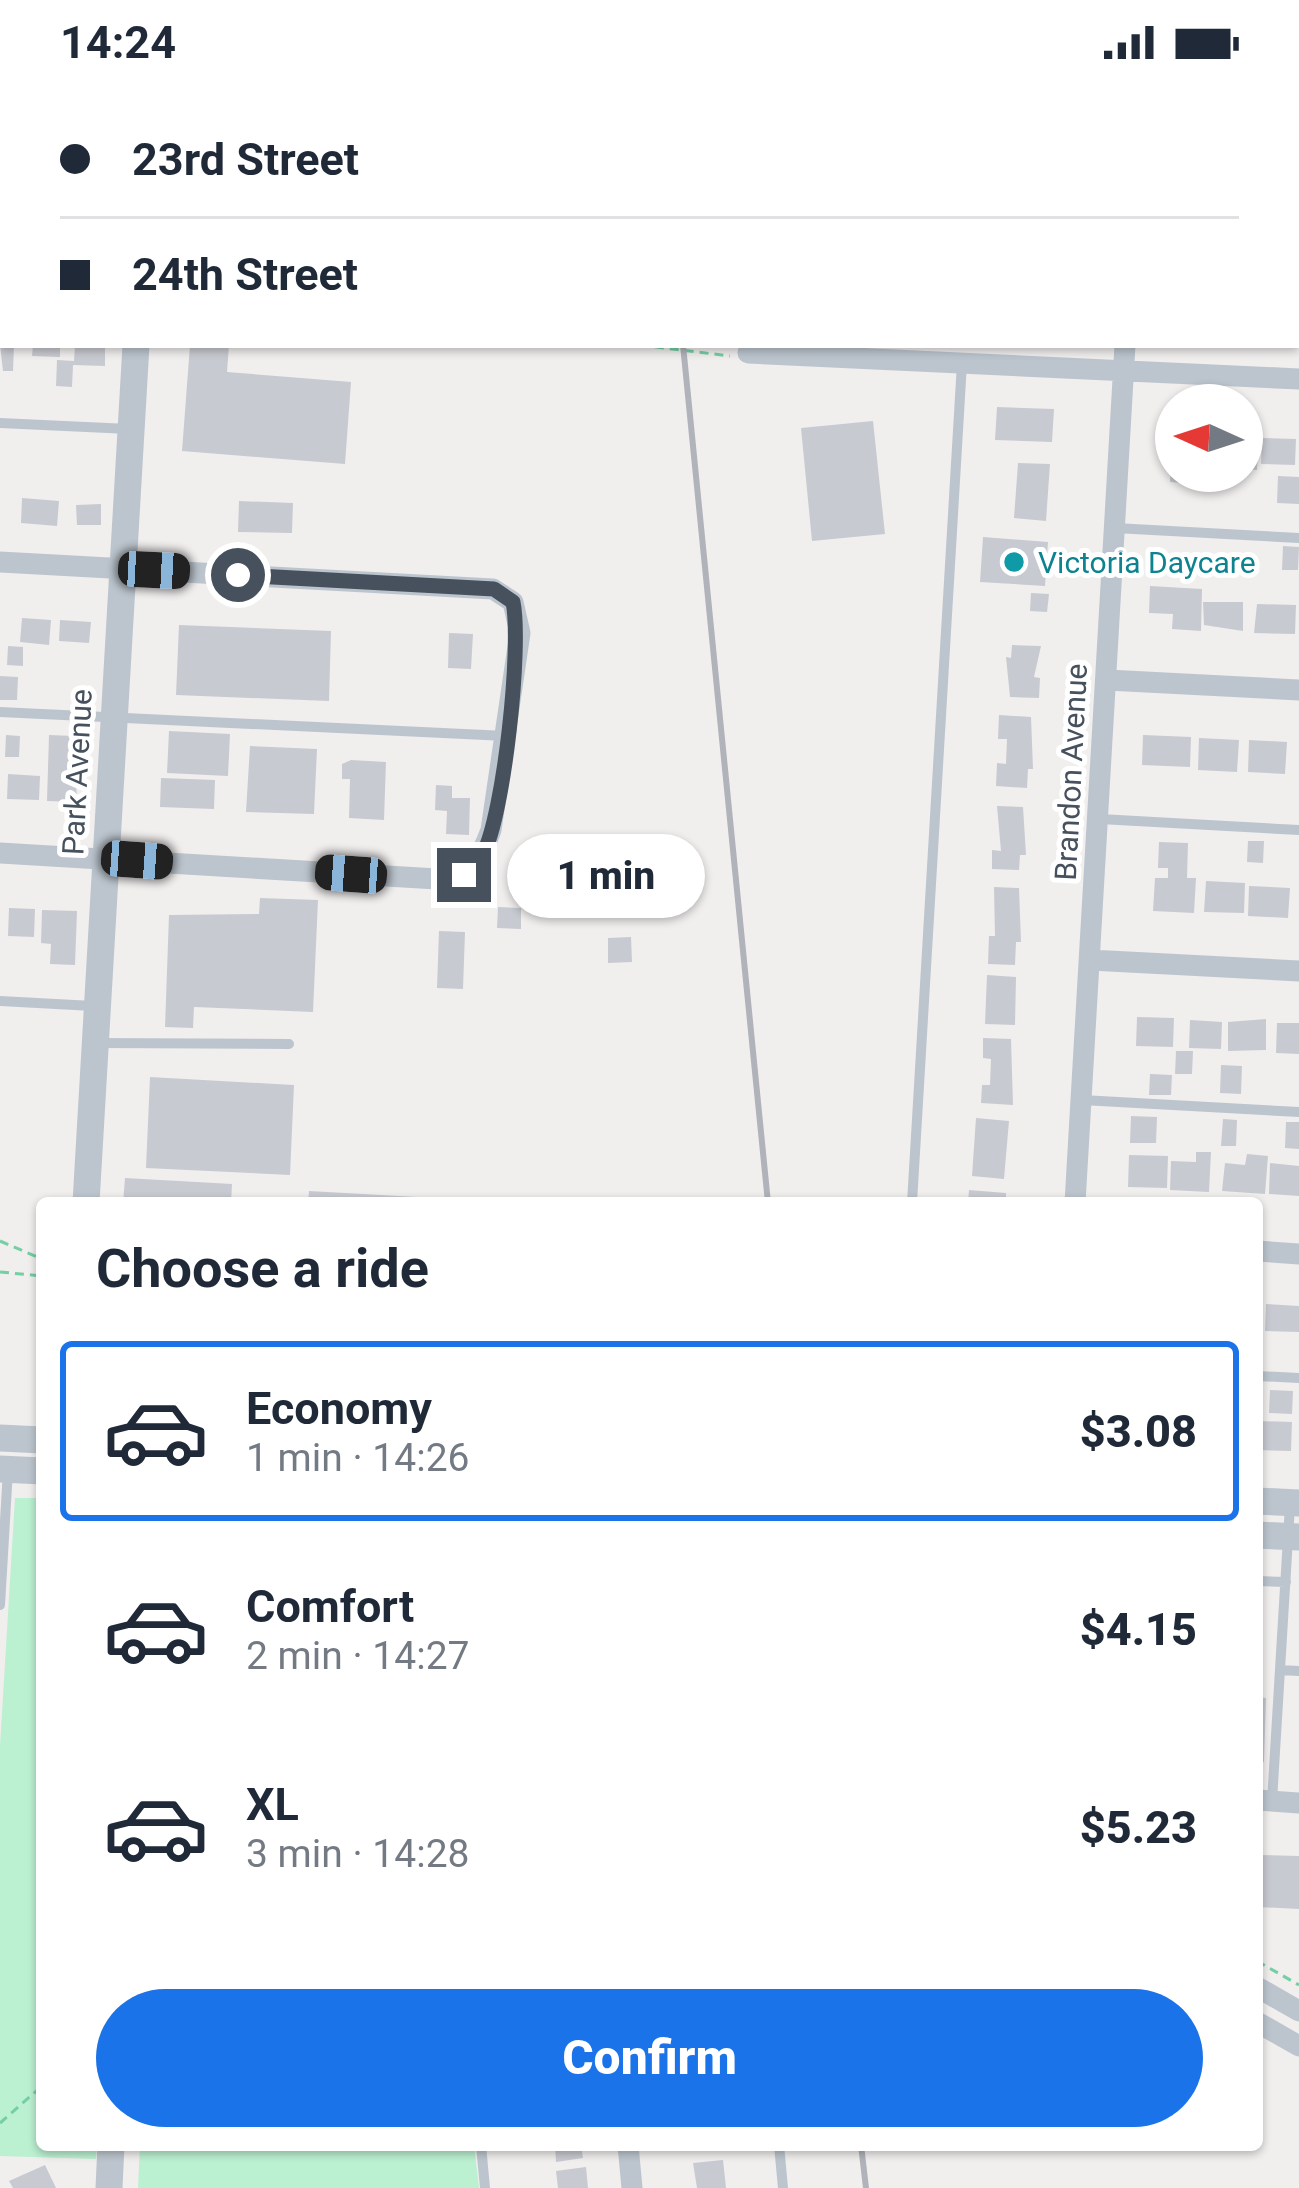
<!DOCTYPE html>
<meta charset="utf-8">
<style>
:root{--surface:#fff;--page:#f6f6f7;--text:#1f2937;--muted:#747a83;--line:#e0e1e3;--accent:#1a73e8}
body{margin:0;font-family:Roboto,sans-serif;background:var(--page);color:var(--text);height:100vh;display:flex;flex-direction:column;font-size:45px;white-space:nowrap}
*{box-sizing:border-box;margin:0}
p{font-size:39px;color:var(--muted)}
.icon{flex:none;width:66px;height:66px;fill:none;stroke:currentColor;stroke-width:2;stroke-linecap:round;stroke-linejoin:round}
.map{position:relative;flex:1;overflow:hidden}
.side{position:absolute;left:36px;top:1113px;width:1227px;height:954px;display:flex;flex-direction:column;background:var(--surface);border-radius:12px;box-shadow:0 3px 9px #0004}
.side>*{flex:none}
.banner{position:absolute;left:0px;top:0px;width:1299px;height:264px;box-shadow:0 3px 9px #0004;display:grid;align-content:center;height:264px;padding:0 60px;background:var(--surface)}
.needle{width:78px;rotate:273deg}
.controls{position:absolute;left:1155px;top:300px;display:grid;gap:24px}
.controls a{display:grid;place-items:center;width:108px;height:108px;border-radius:50%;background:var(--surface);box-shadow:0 3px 9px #0004;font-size:60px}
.end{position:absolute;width:54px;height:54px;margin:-27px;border:15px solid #46515d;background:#fff;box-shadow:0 0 0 6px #fff}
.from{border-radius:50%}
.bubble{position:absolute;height:84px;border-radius:42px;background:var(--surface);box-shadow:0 3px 9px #0004;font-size:39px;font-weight:800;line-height:84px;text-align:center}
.car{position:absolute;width:36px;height:72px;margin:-36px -18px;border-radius:15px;box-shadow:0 0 9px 3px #0007;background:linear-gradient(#222 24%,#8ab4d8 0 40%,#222 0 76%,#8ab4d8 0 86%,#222 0)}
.banner b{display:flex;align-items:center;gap:42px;height:114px;font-size:45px}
.banner b+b{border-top:3px solid var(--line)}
.banner i{width:30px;height:30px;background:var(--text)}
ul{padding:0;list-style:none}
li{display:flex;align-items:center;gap:36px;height:180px;margin:0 24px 18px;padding:0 36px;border:6px solid transparent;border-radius:12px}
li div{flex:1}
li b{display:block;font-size:45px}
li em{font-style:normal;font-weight:800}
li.selected{border-color:var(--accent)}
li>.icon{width:108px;height:108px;stroke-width:1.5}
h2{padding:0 60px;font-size:54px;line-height:144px}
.button{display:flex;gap:24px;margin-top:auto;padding:24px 60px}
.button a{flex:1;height:138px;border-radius:72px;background:var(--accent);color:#fff;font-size:48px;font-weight:800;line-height:138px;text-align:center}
.status{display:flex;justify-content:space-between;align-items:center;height:84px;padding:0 60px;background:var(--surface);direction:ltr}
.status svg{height:33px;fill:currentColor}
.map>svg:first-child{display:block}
.green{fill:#bbf0d1}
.building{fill:#c8cad1}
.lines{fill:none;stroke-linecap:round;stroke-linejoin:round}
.path{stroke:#72d0a4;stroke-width:3;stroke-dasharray:9 6;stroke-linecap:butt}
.service{stroke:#bcc5ce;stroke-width:10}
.minor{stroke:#bcc5ce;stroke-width:21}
.tertiary{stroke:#bcc5ce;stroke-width:27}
.rail{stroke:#b0b3b9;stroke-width:6}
.route{stroke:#46515d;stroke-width:15}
.culture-dot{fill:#0f9aa8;stroke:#fff;stroke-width:4.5}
.labels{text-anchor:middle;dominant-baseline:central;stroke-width:10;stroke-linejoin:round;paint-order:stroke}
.culture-label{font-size:30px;fill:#0d838f;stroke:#fff;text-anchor:start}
.street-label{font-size:30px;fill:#46515d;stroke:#fff}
</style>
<div class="status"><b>14:24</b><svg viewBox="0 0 49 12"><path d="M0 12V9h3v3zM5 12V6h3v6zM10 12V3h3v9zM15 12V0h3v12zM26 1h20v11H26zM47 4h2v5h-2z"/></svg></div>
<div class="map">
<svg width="1299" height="2104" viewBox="0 0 1299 2104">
<rect width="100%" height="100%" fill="#f1eeee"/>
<!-- green -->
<path class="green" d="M15,1414H42V2061H97L96,2075L0,2072V1662Z
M140,2061H474L479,2104H138Z"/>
<!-- building -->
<path class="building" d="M0,261H14L13,287H3Z
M33,261H60V273L32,272Z
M75,261H105V282L73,281L72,303L56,302L57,276L74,277Z
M190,261H229L227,288L351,298L345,380L182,367Z
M997,323L1054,325L1052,358L995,356Z
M873,337L885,450L812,457L801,344Z
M1242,352H1258L1257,386L1242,385Z
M1172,353L1176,387H1199L1198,400L1170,398Z
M1262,354L1296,355L1295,381L1261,380Z
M1018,379L1050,380L1046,437L1014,434Z
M1278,392L1299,393V420L1277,419Z
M22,414L59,417L57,442L21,439Z
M239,417L293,419L292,449L238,448Z
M101,420V441H77L76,421Z
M983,453L1048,458L1045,502L980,498Z
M1283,462L1299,463L1298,486H1282Z
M1150,502L1202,505L1201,547L1172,545L1173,530L1149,529Z
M1031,509L1049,510L1047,528L1030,527Z
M1203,518H1243V547L1204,541Z
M1257,520L1296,521L1295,550L1254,549Z
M22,534L51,536L49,561L20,558Z
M60,536L91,538L89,559L59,557Z
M179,541L331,547L329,617L176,611Z
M449,549L473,550L471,585L448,584Z
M1012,561L1041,562L1034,593L1040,594L1039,614L1010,613L1006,573L1011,574Z
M8,562L23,563V582L7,581Z
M0,592L18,593L17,616H0Z
M999,631L1031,633L1033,685H1028L1027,704L996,702L997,679L1006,680L1007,655H998Z
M169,647L230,650L228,692L167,689Z
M6,651L20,652L19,673H5Z
M49,651L74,652L77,718L47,717Z
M1143,651L1191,653L1190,683L1142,681Z
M1199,654L1239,656L1237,688L1198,686Z
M1249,656L1287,658L1285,690L1248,688Z
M250,662L317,665L314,730L246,728Z
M351,676L386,678L384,736L349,734L350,695H342V680Z
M8,690L40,692L39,716L7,715Z
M161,694L215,696L214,725L160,723Z
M436,701L452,702V714H470L469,751L446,750L447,727L435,726Z
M997,722L1023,723L1026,771H1020L1019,786L992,785V766L1001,767Z
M1248,757H1264L1263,779L1247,778Z
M1159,758L1188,759L1187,794H1196L1194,829L1153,827L1155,794H1168V784H1158Z
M1206,797L1245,799L1244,829L1204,828Z
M1249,802L1290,804L1288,834L1248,832Z
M994,803L1019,804L1021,858H1016L1015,881L988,880L989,852H995Z
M260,814L318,816L313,928L194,923L193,944L165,943L169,831L259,830Z
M498,823L521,824V845L497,844Z
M9,824L35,825L34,853L8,852Z
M42,826L77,827L75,881L50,880L51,860L41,859Z
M439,847L465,848L463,905L437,904Z
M631,853L632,878L608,879V854Z
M987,891L1016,893L1015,941L985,940Z
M1137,933L1174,934L1173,963L1136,962Z
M1266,935V966L1228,967V938Z
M1190,936L1222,938L1221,965L1189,964Z
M1277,939H1299V970L1276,969Z
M983,954L1011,955L1013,1021L981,1019L982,1001H990L991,975L983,974Z
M1176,967H1193L1192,990H1175Z
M1221,981L1242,982L1241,1010L1220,1009Z
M1150,990L1172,991L1171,1011H1149Z
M150,993L294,1001L290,1091L146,1084Z
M1131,1032L1157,1033L1156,1059H1130Z
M976,1034L1009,1037L1004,1095L972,1092Z
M1223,1035L1237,1036L1236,1062H1221Z
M1286,1038H1299V1065L1285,1064Z
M1196,1068H1211L1209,1108L1170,1106L1171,1077L1196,1078Z
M1247,1070L1268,1072L1265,1110L1222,1107L1225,1079L1245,1081Z
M1129,1071L1168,1072L1167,1104L1128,1103Z
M1270,1079L1299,1082V1112L1269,1110Z
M125,1094L232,1100L231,1119H123Z
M969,1106L1006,1109V1119H968Z
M309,1107L417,1113L416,1119H308Z
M1266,1220L1299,1222V1248L1265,1247Z
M1270,1306L1293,1307L1292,1330L1269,1329Z
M1257,1337L1292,1338L1291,1367L1257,1366Z
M1257,1613L1266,1614L1264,1678L1257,1677Z
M1257,1771L1299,1772V1825L1257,1823Z
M555,2061H581L583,2074L556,2078Z
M723,2076L726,2104H697L693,2079Z
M45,2081L56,2104H13L9,2097Z
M586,2083L588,2104H558L556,2087Z"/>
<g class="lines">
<!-- path -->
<path class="path" d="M640,261L730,272
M0,1157L42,1175
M0,1188L42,1192
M1257,1877L1299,1901
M0,2039L42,2002"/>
<!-- service -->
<path class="service" d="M755,0V3
M228,3V0
M0,51H3
M1296,134L1299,135
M0,339L129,345
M1115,444L1299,454
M0,628L506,652
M1100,735L1299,746
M0,917L93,922
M95,959L289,960
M1082,1016L1299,1028
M912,1119L962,279
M1257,1292L1299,1294
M1257,1497L1286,1498
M0,1521L8,1386
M1280,1586L1299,1587
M1272,1717L1290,1421
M481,2061L485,2104
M779,2061L783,2104"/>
<!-- minor -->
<path class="minor" d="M1134,3V0
M0,191H3
M748,269L1299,295
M0,478L493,505L513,518L520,549L491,746C480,777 470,790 437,795L0,769
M1107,596L1299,606
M1090,876L1299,887
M1075,1119L1125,261
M1257,1167L1299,1170
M1257,1716L1299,1719
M1257,1903L1299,1927
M1257,1938L1299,1962
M628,2061L632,2104"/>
<!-- tertiary -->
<path class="tertiary" d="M153,3V0
M86,1119L136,261
M0,1354L42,1356
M0,1385L42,1387
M1257,1417L1299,1419
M1257,1451L1299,1453
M109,2104L111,2061"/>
<!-- rail -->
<path class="rail" d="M657,0V3
M683,261L768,1119
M861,2061L866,2104"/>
</g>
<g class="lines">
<!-- route -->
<path class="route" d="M238,491L494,505L513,518C522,562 504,731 483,770C479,778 470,785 464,791"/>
</g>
<!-- markers -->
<circle class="culture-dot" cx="1014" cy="478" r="12"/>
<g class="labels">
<!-- culture labels -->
<g class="culture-label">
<text x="1038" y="478">Victoria Daycare</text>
</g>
<!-- street labels -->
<g class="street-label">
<text transform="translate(77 688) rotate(-87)">Park Avenue</text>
<text transform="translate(1071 688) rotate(-87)">Brandon Avenue</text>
</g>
</g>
</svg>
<div class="controls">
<a><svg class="needle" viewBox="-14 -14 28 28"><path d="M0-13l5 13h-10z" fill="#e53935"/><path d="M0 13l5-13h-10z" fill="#747a83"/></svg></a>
</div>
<i class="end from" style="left:238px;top:491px"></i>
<i class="end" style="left:464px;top:791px"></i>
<div class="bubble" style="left:507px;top:750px;width:198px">1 min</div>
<i class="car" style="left:154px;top:486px;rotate:93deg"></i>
<i class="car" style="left:137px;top:776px;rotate:94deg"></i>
<i class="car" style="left:351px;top:790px;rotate:274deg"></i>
<div class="banner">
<b><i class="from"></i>23rd Street</b>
<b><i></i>24th Street</b>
</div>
<section class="side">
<h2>Choose a ride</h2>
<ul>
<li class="selected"><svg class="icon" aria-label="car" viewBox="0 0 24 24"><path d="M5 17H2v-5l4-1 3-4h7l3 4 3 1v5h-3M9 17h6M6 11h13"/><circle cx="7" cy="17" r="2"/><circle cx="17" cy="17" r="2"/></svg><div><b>Economy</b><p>1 min · 14:26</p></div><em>$3.08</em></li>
<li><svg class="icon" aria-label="car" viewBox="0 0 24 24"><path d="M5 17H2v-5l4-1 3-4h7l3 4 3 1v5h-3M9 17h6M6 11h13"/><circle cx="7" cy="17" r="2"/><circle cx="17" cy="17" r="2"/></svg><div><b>Comfort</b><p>2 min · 14:27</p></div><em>$4.15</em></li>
<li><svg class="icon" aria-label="car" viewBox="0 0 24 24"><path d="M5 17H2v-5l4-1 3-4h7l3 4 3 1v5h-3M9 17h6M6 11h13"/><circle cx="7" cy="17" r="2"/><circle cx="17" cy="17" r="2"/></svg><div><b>XL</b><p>3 min · 14:28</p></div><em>$5.23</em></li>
</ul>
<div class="button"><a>Confirm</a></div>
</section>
</div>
